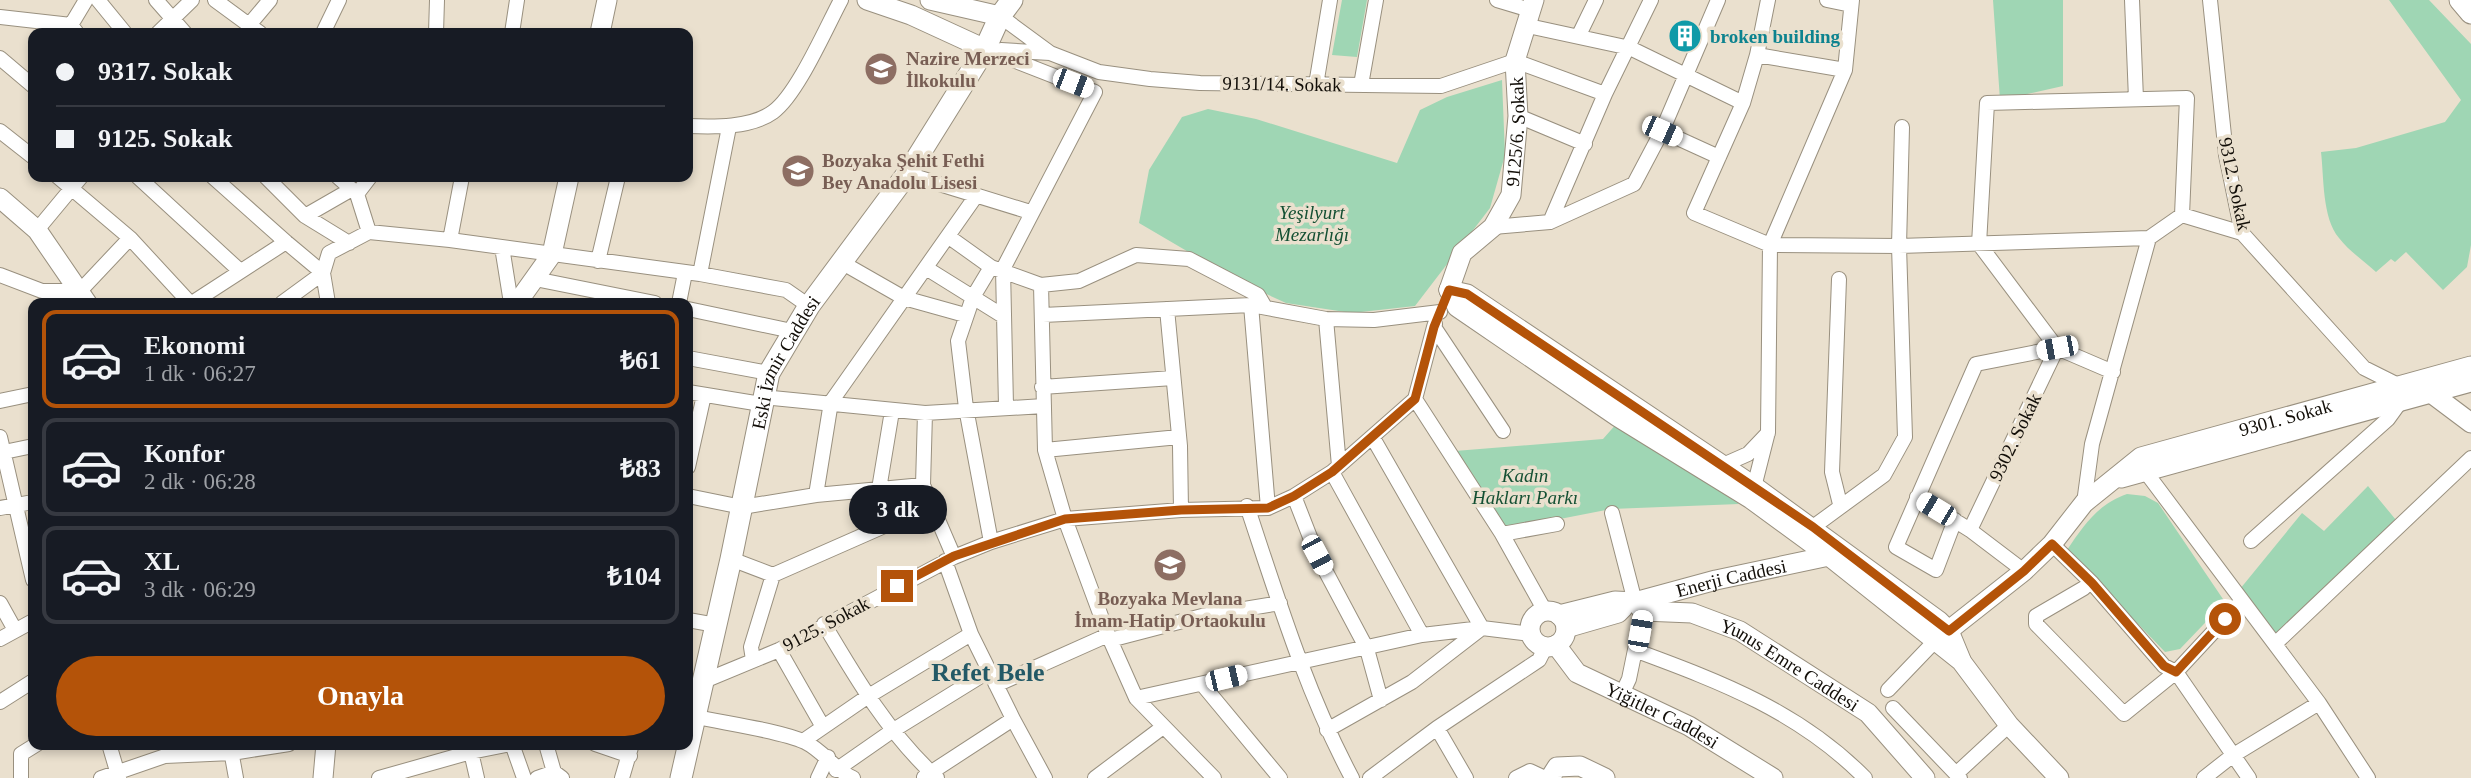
<!DOCTYPE html>
<html lang="tr">
<meta charset="utf-8">
<style>
:root{--surface:#171b24;--page:#242831;--text:#f1f3f6;--muted:#9ea1a6;--line:#363941;--accent:#b45309}
body{margin:0;font-family:"Times New Roman",serif;background:var(--page);color:var(--text);height:100vh;display:flex;flex-direction:column;font-size:26px;white-space:nowrap}
*{box-sizing:border-box;margin:0}
p{font-size:23px;color:var(--muted)}
.icon{flex:none;width:38px;height:38px;fill:none;stroke:currentColor;stroke-width:2;stroke-linecap:round;stroke-linejoin:round}
.map{position:relative;flex:1;overflow:hidden}
.side{position:absolute;left:28px;top:298px;width:665px;height:452px;display:flex;flex-direction:column;background:var(--surface);border-radius:14px;box-shadow:0 4px 10px #0003}
.side>*{flex:none}
.guide{position:absolute;left:28px;top:28px;width:665px;height:154px;border-radius:14px;box-shadow:0 4px 10px #0003;display:grid;align-content:center;height:154px;padding:0 28px;background:var(--surface)}
.end{position:absolute;width:32px;height:32px;margin:-16px;border:9px solid #b45309;background:#fff;box-shadow:0 0 0 4px #fff}
.from{border-radius:50%}
.bubble{position:absolute;height:49px;border-radius:24px;background:var(--surface);box-shadow:0 4px 10px #0003;font-size:23px;font-weight:800;line-height:49px;text-align:center}
.car{position:absolute;width:21px;height:42px;margin:-21px -10px;border-radius:9px;box-shadow:0 0 5px 2px #0007;background:linear-gradient(#fff 24%,#345 0 40%,#fff 0 76%,#345 0 86%,#fff 0)}
.guide b{display:flex;align-items:center;gap:24px;height:66px;font-size:26px}
.guide b+b{border-top:2px solid var(--line)}
.guide i{width:18px;height:18px;background:var(--text)}
ul{padding:12px 0 0;list-style:none}
li{display:flex;align-items:center;gap:21px;height:98px;margin:0 14px 10px;padding:0 14px;border:4px solid var(--line);border-radius:14px}
li div{flex:1}
li b{display:block;font-size:26px}
li em{font-style:normal;font-weight:800}
li.selected{border-color:var(--accent)}
li>.icon{width:63px;height:63px;stroke-width:1.5}
.action{display:flex;gap:14px;margin-top:auto;padding:14px 28px}
.action a{flex:1;height:80px;border-radius:42px;background:var(--accent);color:#fff;font-size:28px;font-weight:800;line-height:80px;text-align:center}
.map>svg:first-child{display:block}
.green{fill:#9fd6b4}
.lines{fill:none;stroke-linecap:round;stroke-linejoin:round}
.street-casing{stroke:#99907f;stroke-width:16}
.secondary-casing{stroke:#99907f;stroke-width:21}
.primary-casing{stroke:#99907f;stroke-width:23}
.street{stroke:#fff;stroke-width:14}
.secondary{stroke:#fff;stroke-width:19}
.primary{stroke:#fff;stroke-width:21}
.route{stroke:#b45309;stroke-width:9}
.labels{text-anchor:middle;dominant-baseline:central;stroke-width:7;stroke-linejoin:round;paint-order:stroke}
.culture-label{font-size:19px;font-weight:bold;fill:#0d838f;stroke:#eae0ce;text-anchor:start}
.education-label{font-size:19px;font-weight:bold;fill:#785e54;stroke:#eae0ce;text-anchor:start}
.street-label{font-size:19px;fill:#120e08;stroke:#eae0ce}
.park-label{font-size:19px;font-style:italic;fill:#145033;stroke:#eae0ce}
.district-label{font-size:26px;font-weight:bold;fill:#235966;stroke:#eae0ce}
</style>
<div class="map">
<svg width="2471" height="778" viewBox="0 0 2471 778">
<rect width="100%" height="100%" fill="#eae0ce"/>
<!-- green -->
<path class="green" d="M1342,0H1367L1357,57L1332,55Z
M1993,0H2063V86L2000,100Z
M2389,0H2429L2471,44V245L2467,267L2443,290L2406,252L2395,262L2391,259L2376,272C2364,261 2349,251 2339,238C2322,218 2324,177 2321,152L2356,148L2445,122L2461,100Z
M1502,80L1505,155L1490,208L1415,306L1352,313L1286,303L1238,281L1139,223L1149,170L1182,117L1208,109L1256,119L1397,163L1420,110L1447,97Z
M1618,422L1739,504L1611,509L1504,530L1455,451L1603,439Z
M2368,486L2396,520L2275,634L2240,589L2302,513L2324,531Z
M2127,494L2145,496L2158,503L2225,602L2180,649L2165,652L2067,550C2084,525 2098,504 2127,494Z"/>
<g class="lines">
<defs>
<path id="street" d="M98,0L125,33
M156,0L185,33
M215,0L260,33
M1497,0L1530,10
M1768,0L1757,55L1743,103L1694,213L1770,245L1899,246L2149,238L2182,215L2242,233
M1827,0L1851,5
M2132,0L2136,99
M2210,0L2226,155L2242,233L2364,368L2400,386L2401,401L2388,419L2251,541
M1000,16L1050,53L1099,72L1150,79L1200,83L1441,86L1515,61L1605,94
M0,17L71,25L77,33
M71,25L86,0
M249,25L270,0
M1524,25L1630,48L1743,103
M158,33L192,0
M323,33L339,0
M436,33L437,0
M512,33L517,0
M1579,35L1596,0
M985,49L1095,92L1003,269L1006,406
M1001,50L1050,53
M1757,55L1845,70
M0,58L33,86
M1316,85L1330,0
M1361,85L1376,0
M1518,116L1585,144
M688,126C714,127 751,128 773,112C797,95 826,28 841,0
M0,131L33,157
M1662,131L1719,157
M907,174L1030,212
M58,177L130,238L190,303
M138,177L239,270
M213,177L286,242
M266,177L305,216L349,243
M338,177L357,194L369,232
M357,194L370,177
M305,216L352,189
M1550,222L1605,94L1651,0
M1493,227L1550,222L1634,184L1662,131L1718,0
M37,230L81,177
M949,237L991,267L1041,285L1079,281L1136,255L1189,259L1258,295L1265,307
M450,240L462,177
M502,247L511,303
M598,261L618,177
M841,262L904,298L965,315
M991,267L973,297L958,341L966,408L991,542
M926,268L1003,316
M700,274L729,127
M0,275L42,291H80L130,238
M535,279L655,303
M1839,279L1832,472L1840,504
M1041,285L1045,450L1065,519L1108,635L1136,698L1214,778
M192,303L286,242L323,273L329,253L369,232L450,240L700,274L786,290L809,306
M282,303L323,273L328,303
M679,303L685,273
M1251,305L1268,508
M688,309L792,331
M1167,309L1180,446L1181,510
M1043,315L1251,305L1326,319L1374,320L1440,312
M1326,319L1339,466
M1435,324L1434,327L1503,431
M688,358L769,373
M2113,372L2057,348L1979,244L1987,103L2187,98L2182,215
M1042,387L1173,378
M688,392L761,404
M762,397L925,413L1044,406
M1415,399L1502,534L1545,611
M0,401L33,394
M925,413L923,485L954,557
M0,437L33,580
M1045,450L1179,437
M4,452L33,446
M2143,464L2145,471L2319,703L2368,778
M1723,465L1748,454L1768,433
M688,467L704,395
M1332,472L1422,635
M879,489L892,411
M816,495L831,402L976,196
M1752,495L1768,432L1770,245L1845,70L1852,0
M688,496L742,507L816,495L923,485
M1294,496L1317,555L1367,649L1381,700
M1917,497L1970,530L2024,571
M2084,503L2092,444L2149,238
M1247,506C1278,599 1306,692 1352,778
M0,508L33,502
M1612,513L1635,602
M1955,520L1936,570L1896,547L1976,364L2057,348
M1813,527L1884,475L1905,437L1899,246L1902,127
M1970,530L2057,348
M1502,534L1557,524
M2052,544L2092,583L2164,666L2176,672L2249,778
M731,559L773,575L932,505
M945,561L971,634L1013,719
M2084,588L2036,616V624L2124,714L2176,672L2242,601
M0,603L15,630
M688,620L716,625
M824,624C857,680 889,734 937,778
M0,639L33,621
M1110,640L1202,616L1280,603
M2275,644L2471,458
M779,650L823,727
M1637,651C1721,682 1800,712 1865,778
M753,660L751,647L773,575
M704,681L779,650L954,557L991,542L1065,519L1181,510L1268,508L1294,496L1332,472L1415,399L1434,327
M1202,684L1280,778
M996,685L1108,635
M1888,690L1935,641
M1621,696L1629,679L1643,611
M1136,698L1422,635L1482,628L1373,438
M0,702L33,681
M1893,708L1960,778
M697,717C724,723 782,731 805,742C825,752 833,769 853,778
M1437,728L1466,778
M1327,730L1412,682L1482,628L1531,634
M803,741L867,697L971,634
M109,744L119,778
M512,744L524,778
M546,744L554,772
M595,744L630,756
M230,745L236,778
M836,770L892,731L989,671
M1957,773L2009,725
M924,777L1013,719L1045,778
M21,778V754L37,744
M101,778L165,756L232,753L289,744
M379,778L471,752
M477,778L471,752L511,744
M537,778L554,772L562,778
M622,778L632,744
M818,778L828,757
M1095,778L1163,727
M1370,778L1437,728L1539,660L1546,646
M1516,778L1530,771L1545,778
M2204,778L2232,756L2319,703"/>
<g id="secondary">
<path d="M867,0L911,15L985,49"/>
<path d="M930,0L1000,16"/>
<path d="M600,33L607,0"/>
<path d="M0,198L37,230L87,303"/>
<path d="M1449,290L1457,307L1618,417L1751,499L1829,556L1961,661L2009,725L2059,778"/>
<path d="M1449,290L1467,294L1755,487L1939,621L1949,631L1961,660"/>
<path id="s1" d="M1449,290L1462,253L1493,227L1511,195L1518,116L1515,61L1534,0"/>
<path d="M517,303L552,254L569,177"/>
<path d="M2425,392L2431,393L2471,423"/>
<path d="M2121,478L2471,382"/>
<path id="s2" d="M1635,602L1643,611L1692,613L1740,631L1868,713L1925,778"/>
<circle cx="1548" cy="629" r="18"/>
<path id="s3" d="M1559,615L1615,601L1635,602L1716,580L1829,556"/>
<path d="M1566,628L1618,613L1623,608"/>
<path id="s4" d="M1939,638L2024,571L2052,544L2084,503L2141,457L2471,366"/>
<path id="s5" d="M1556,645L1577,673L1689,726L1773,778"/>
<path d="M323,778L326,744"/>
<path d="M1550,778L1557,767L1580,766L1605,778"/>
</g>
<g id="primary">
<path d="M2460,0L2471,13"/>
<path id="s6" d="M681,778L731,559L769,373L809,306L907,174L985,49L1000,16L1012,0"/>
</g>
</defs>
<!-- street casing -->
<use href="#street" class="street-casing"/>
<!-- secondary casing -->
<use href="#secondary" class="secondary-casing"/>
<!-- primary casing -->
<use href="#primary" class="primary-casing"/>
<!-- street -->
<use href="#street" class="street"/>
<!-- secondary -->
<use href="#secondary" class="secondary"/>
<!-- primary -->
<use href="#primary" class="primary"/>
</g>
<g class="lines">
<!-- route -->
<path class="route" d="M897,586L954,556L1065,519L1181,510L1268,508L1294,496L1332,472L1415,399L1434,327L1449,290L1467,294L1813,527L1949,631L2024,571L2052,544L2092,583L2164,666L2176,672L2225,619"/>
</g>
<!-- icons -->
<defs>
<symbol id="building-disc" viewBox="-11 -11 22 22"><circle r="9.5" fill="#0f9aa8" stroke="#eae0ce"/><path d="M-4-6H4V6H1V3H-1V6H-4ZM-2.5-4.3h1.7v1.8h-1.7ZM.8-4.3h1.7v1.8H.8ZM-2.5-1h1.7V.8h-1.7ZM.8-1h1.7V.8H.8Z" fill="#fff"/></symbol>
<symbol id="school-disc" viewBox="-11 -11 22 22"><circle r="9.5" fill="#8d6e63" stroke="#eae0ce"/><path d="M0-5L7-2L0 1L-7-2ZM-4 1L0 2.5L4 1V4Q0 6-4 4Z" fill="#fff"/></symbol>
</defs>
<g fill-rule="evenodd">
<use href="#building-disc" x="1666" y="17" width="38" height="38"/>
<use href="#school-disc" x="862" y="50" width="38" height="38"/>
<use href="#school-disc" x="779" y="152" width="38" height="38"/>
<use href="#school-disc" x="1151" y="546" width="38" height="38"/>
</g>
<g class="labels">
<!-- culture labels -->
<g class="culture-label">
<text x="1710" y="36">broken building</text>
</g>
<!-- education labels -->
<g class="education-label">
<text x="906" y="58">Nazire Merzeci<tspan x="906" dy="22">İlkokulu</tspan></text>
<text x="822" y="160">Bozyaka Şehit Fethi<tspan x="822" dy="22">Bey Anadolu Lisesi</tspan></text>
<text x="1170" y="598" text-anchor="middle">Bozyaka Mevlana<tspan x="1170" dy="22">İmam-Hatip Ortaokulu</tspan></text>
</g>
<!-- street labels -->
<g class="street-label">
<text transform="translate(1282 84) rotate(1)">9131/14. Sokak</text>
<text stroke="none"><textPath href="#s1" startOffset="180">9125/6. Sokak</textPath></text>
<text transform="translate(2235 184) rotate(78)">9312. Sokak</text>
<text stroke="none"><textPath href="#s6" startOffset="430">Eski İzmir Caddesi</textPath></text>
<text stroke="none"><textPath href="#s4" startOffset="422">9301. Sokak</textPath></text>
<text transform="translate(2015 437) rotate(-64)">9302. Sokak</text>
<text stroke="none"><textPath href="#s3" startOffset="177">Enerji Caddesi</textPath></text>
<text transform="translate(826 624) rotate(-28)">9125. Sokak</text>
<text stroke="none"><textPath href="#s2" startOffset="172">Yunus Emre Caddesi</textPath></text>
<text stroke="none"><textPath href="#s5" startOffset="130">Yiğitler Caddesi</textPath></text>
</g>
<!-- park labels -->
<g class="park-label">
<text x="1312" y="212">Yeşilyurt<tspan x="1312" dy="22">Mezarlığı</tspan></text>
<text x="1525" y="475">Kadın<tspan x="1525" dy="22">Hakları Parkı</tspan></text>
</g>
<!-- district labels -->
<g class="district-label">
<text x="988" y="672">Refet Bele</text>
</g>
</g>
</svg>
<i class="end from" style="left:2225px;top:619px"></i>
<i class="end" style="left:897px;top:586px"></i>
<div class="bubble" style="left:849px;top:485px;width:98px">3 dk</div>
<i class="car" style="left:1073px;top:83px;rotate:111deg"></i>
<i class="car" style="left:1662px;top:131px;rotate:114deg"></i>
<i class="car" style="left:2057px;top:348px;rotate:259deg"></i>
<i class="car" style="left:1936px;top:509px;rotate:301deg"></i>
<i class="car" style="left:1317px;top:555px;rotate:152deg"></i>
<i class="car" style="left:1640px;top:631px;rotate:10deg"></i>
<i class="car" style="left:1226px;top:678px;rotate:77deg"></i>
<div class="guide">
<b><i class="from"></i>9317. Sokak</b>
<b><i></i>9125. Sokak</b>
</div>
<section class="side">
<ul>
<li class="selected"><svg class="icon" aria-label="car" viewBox="0 0 24 24"><path d="M5 17H2v-5l4-1 3-4h7l3 4 3 1v5h-3M9 17h6M6 11h13"/><circle cx="7" cy="17" r="2"/><circle cx="17" cy="17" r="2"/></svg><div><b>Ekonomi</b><p>1 dk · 06:27</p></div><em>₺61</em></li>
<li><svg class="icon" aria-label="car" viewBox="0 0 24 24"><path d="M5 17H2v-5l4-1 3-4h7l3 4 3 1v5h-3M9 17h6M6 11h13"/><circle cx="7" cy="17" r="2"/><circle cx="17" cy="17" r="2"/></svg><div><b>Konfor</b><p>2 dk · 06:28</p></div><em>₺83</em></li>
<li><svg class="icon" aria-label="car" viewBox="0 0 24 24"><path d="M5 17H2v-5l4-1 3-4h7l3 4 3 1v5h-3M9 17h6M6 11h13"/><circle cx="7" cy="17" r="2"/><circle cx="17" cy="17" r="2"/></svg><div><b>XL</b><p>3 dk · 06:29</p></div><em>₺104</em></li>
</ul>
<div class="action"><a>Onayla</a></div>
</section>
</div>
